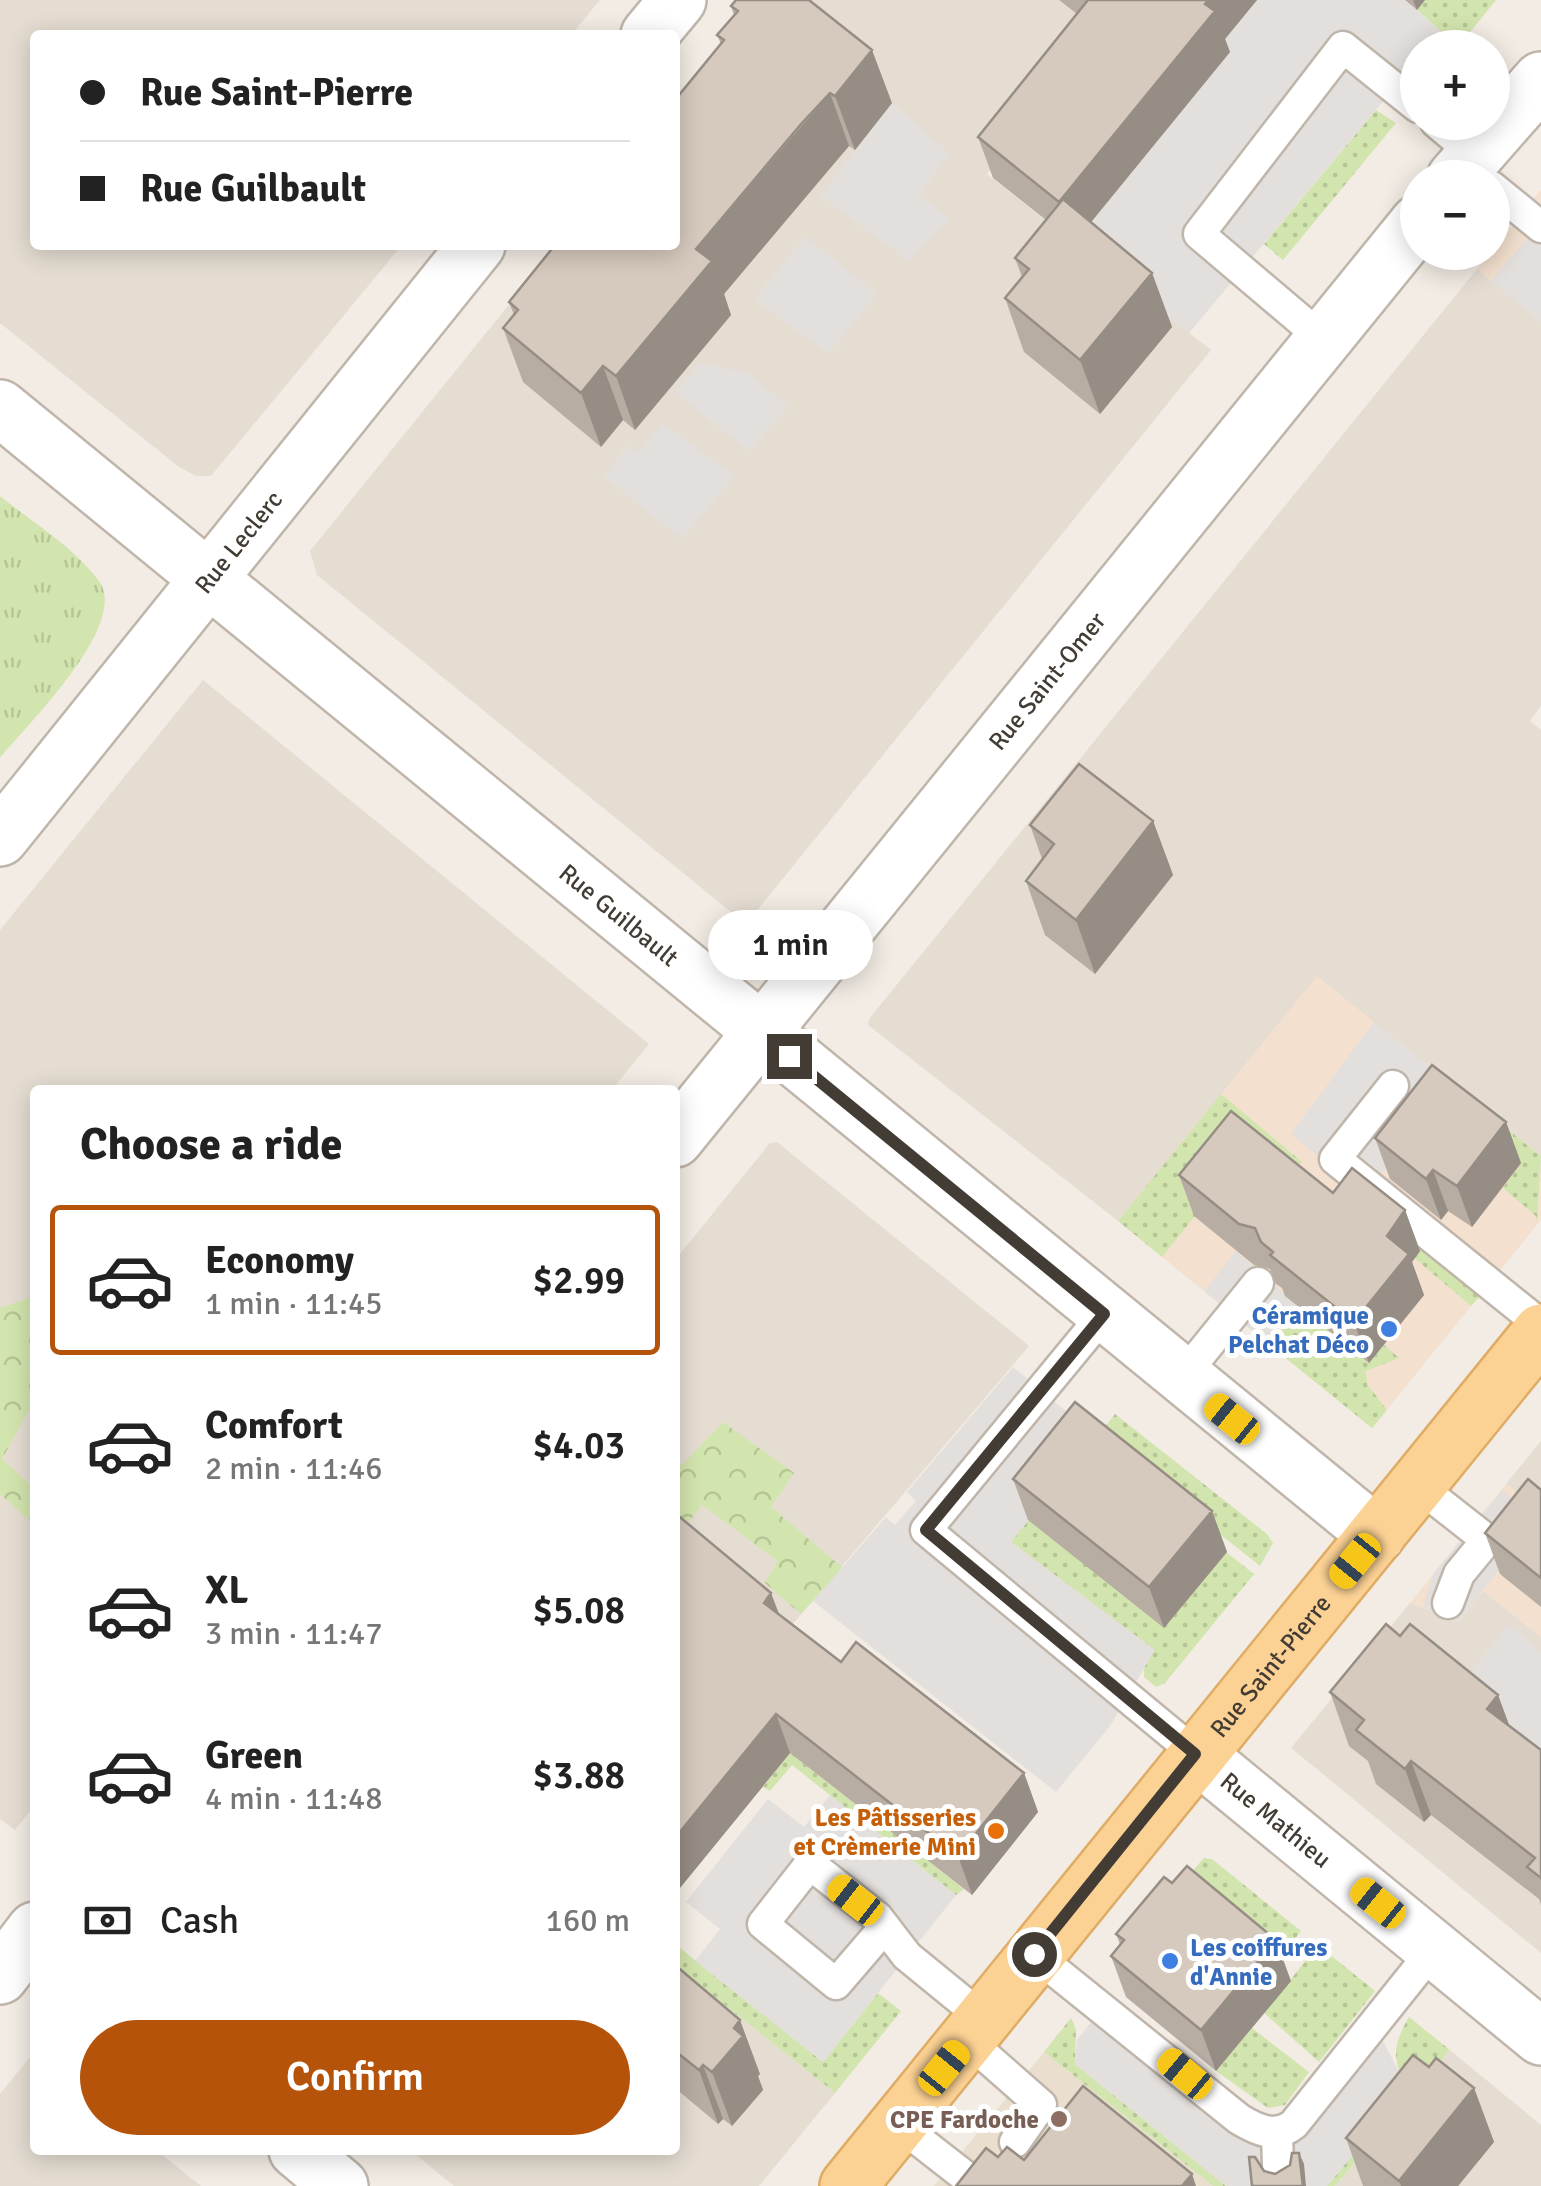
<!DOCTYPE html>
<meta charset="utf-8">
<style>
:root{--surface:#fff;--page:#f2f2f2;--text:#222;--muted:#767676;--line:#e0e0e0;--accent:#b45309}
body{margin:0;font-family:Signika,sans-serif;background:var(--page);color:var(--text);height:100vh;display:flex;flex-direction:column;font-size:38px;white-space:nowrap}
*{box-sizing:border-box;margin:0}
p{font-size:32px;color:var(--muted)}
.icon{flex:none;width:55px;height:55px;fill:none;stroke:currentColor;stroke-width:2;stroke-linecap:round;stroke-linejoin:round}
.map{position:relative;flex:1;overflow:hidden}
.panel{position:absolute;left:30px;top:1085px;width:650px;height:1070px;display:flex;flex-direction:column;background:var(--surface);border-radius:10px;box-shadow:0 5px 25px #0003}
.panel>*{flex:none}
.top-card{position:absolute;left:30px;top:30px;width:650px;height:220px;border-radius:10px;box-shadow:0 5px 25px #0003;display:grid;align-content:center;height:220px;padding:0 50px;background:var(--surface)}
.fabs{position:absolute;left:1400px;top:30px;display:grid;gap:20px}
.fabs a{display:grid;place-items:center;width:110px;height:110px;border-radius:50%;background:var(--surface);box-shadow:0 5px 25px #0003;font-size:50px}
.end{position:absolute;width:45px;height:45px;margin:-22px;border:12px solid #433c34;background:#fff;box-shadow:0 0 0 5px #fff}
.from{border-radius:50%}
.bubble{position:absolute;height:70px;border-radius:35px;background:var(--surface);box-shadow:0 5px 25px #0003;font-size:32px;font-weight:600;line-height:70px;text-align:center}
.car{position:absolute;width:30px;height:60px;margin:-30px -15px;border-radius:12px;box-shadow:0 0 8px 2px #0007;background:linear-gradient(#f5c518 24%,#345 0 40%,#f5c518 0 76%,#345 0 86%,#f5c518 0)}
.top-card b{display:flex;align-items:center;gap:35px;height:95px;font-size:38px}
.top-card b+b{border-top:2px solid var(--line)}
.top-card i{width:25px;height:25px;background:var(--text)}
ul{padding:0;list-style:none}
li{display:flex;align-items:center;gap:30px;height:150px;margin:0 20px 15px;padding:0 30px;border:5px solid transparent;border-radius:10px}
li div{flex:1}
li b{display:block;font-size:38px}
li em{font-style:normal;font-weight:600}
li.selected{border-color:var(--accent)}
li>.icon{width:90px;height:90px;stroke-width:1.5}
h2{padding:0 50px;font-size:45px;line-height:120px}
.pay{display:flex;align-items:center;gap:25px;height:110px;padding:0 50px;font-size:38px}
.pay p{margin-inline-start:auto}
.action{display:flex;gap:20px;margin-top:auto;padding:20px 50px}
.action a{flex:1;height:115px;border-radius:60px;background:var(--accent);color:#fff;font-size:40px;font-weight:600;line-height:115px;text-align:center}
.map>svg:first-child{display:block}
.residential{fill:#e5ddd2}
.commercial{fill:#f3e0cf}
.education{fill:#eadfce}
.grass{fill:url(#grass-dots)}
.forest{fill:url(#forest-crowns)}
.park{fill:url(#park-tufts)}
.parking{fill:#e2dfdd}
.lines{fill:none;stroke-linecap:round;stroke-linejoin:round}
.lane-casing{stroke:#bfb5aa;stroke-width:35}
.street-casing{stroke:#bfb5aa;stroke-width:60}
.primary-casing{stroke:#dfac65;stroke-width:60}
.lane{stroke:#fff;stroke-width:30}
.street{stroke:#fff;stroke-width:55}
.primary{stroke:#fbd194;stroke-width:55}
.wall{fill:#b8ada3}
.shaded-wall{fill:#968d84}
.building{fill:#d6c9bd;stroke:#968d84;stroke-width:2.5}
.route{stroke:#433c34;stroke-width:12}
.shop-dot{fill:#3f7fe0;stroke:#fff;stroke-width:4}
.food-dot{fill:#e8710a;stroke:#fff;stroke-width:4}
.education-dot{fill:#8d6e63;stroke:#fff;stroke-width:4}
.labels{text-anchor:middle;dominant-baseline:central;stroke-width:10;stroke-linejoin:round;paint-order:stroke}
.street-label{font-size:25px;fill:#433c34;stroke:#fff}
.shop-label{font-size:25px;font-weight:bold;fill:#366cbe;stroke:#fff;text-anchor:end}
.food-label{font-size:25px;font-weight:bold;fill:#c56008;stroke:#fff;text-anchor:end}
.education-label{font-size:25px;font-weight:bold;fill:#785e54;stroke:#fff;text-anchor:end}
</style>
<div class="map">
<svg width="1541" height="2186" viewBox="0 0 1541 2186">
<defs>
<pattern id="grass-dots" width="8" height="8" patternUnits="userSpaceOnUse" patternTransform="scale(2.5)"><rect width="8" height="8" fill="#d3e5ae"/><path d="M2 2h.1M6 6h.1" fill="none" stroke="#b6c596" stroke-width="1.8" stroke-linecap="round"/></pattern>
<pattern id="forest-crowns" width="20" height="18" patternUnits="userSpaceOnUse" patternTransform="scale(2.5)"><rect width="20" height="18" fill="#d3e5ae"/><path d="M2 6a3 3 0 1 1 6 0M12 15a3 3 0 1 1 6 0" fill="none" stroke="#b6c596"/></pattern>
<pattern id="park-tufts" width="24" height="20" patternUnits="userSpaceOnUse" patternTransform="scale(2.5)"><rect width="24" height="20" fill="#d3e5ae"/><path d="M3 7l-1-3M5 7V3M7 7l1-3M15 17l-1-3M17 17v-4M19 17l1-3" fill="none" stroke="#b6c596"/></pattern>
</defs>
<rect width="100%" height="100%" fill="#f2ece4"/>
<!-- residential -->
<path class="residential" d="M0,0H600L571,35H35V245H402L211,476H196L179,467L0,323Z
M755,0H1059L1102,34L987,174L1211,350L755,913L745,917L736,916L317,575L310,551L557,245H675V99Z
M1477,269L1541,322V706L1530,721L1541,730V1156L1317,977L1118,1221L868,1025L869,1019Z
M203,680L649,1044L612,1090H35V1805L15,1830L0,1819V930Z
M777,1142L1029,1346L786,1632L675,1658V1260L770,1143Z
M1541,1441V1513L1506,1484Z
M1483,1591L1541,1637V1953L1291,1748L1410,1603L1458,1622Z
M675,1965L835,2093L759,2186H454L410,2150H675Z
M1450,2050L1541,2125V2186H1335Z
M30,2057H35V2150H156L201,2186H0V2094Z"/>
<!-- commercial -->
<path class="commercial" d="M1541,190V322L1477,269Z
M1317,976L1541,1156V1220L1372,1428L1118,1221Z
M1506,1484L1541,1513V1637L1483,1591L1458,1622L1410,1603Z"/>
<!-- education -->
<path class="education" d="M1044,2052L1213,2186H934Z"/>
<!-- grass -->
<path class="grass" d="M1425,0H1496L1458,47H1436L1445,35L1417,10Z
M1376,110L1396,123L1283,260L1264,244Z
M1452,1085L1541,1156L1537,1224L1536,1216L1503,1188L1521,1163Z
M1221,1094L1302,1162L1284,1183L1246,1153L1162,1257L1118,1221Z
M1359,1190L1481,1295L1471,1306L1406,1251Z
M1298,1306L1369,1363L1384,1345L1399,1358L1366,1371L1367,1384L1387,1410L1372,1428L1267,1343Z
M1115,1414L1267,1534L1273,1543L1260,1566L1097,1437Z
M1028,1520L1226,1552L1254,1574L1165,1683L1156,1687L1144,1677V1668L1154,1650L1011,1542Z
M808,1730L803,1763L964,1889L956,1895L792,1765L770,1791L763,1787Z
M1204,1858L1212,1859L1301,1931L1273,1967L1152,1917Z
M675,1944L823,2062L878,1993L901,2011L835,2093L675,1965Z
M1318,1945L1375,1991L1319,2062L1264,2013Z
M1409,2017L1450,2050L1335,2186H1327L1407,2089C1392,2059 1392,2046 1409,2017Z
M1071,2018L1076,2029L1075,2064L1226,2186H1213L1044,2052Z
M1252,2028L1309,2072L1285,2105L1268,2108L1216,2071Z"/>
<!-- forest -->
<path class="forest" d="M35,1296V1399L2,1459L35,1489V1525L0,1494V1308Z
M723,1422L794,1473L771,1507L843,1568L801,1614L765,1583L778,1561L702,1505L675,1540V1461L682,1465Z"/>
<!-- park -->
<path class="park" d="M0,496C32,522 75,548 99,581C130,624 28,724 0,758Z"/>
<!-- parking -->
<path class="parking" d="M1257,0H1405L1445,35L1436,47L1418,48L1417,72L1394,88L1189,333L1074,243L1229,53L1220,45Z
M892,103L949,153L919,195L950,219L909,261L820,196Z
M1541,222V322L1491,281Z
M805,236L877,294L828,354L754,299Z
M700,363L748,373L789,407L748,451L675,392Z
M662,423L735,476L682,539L604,477L627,445L638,452Z
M1374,1022L1452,1085L1365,1195L1291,1134Z
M1236,1251L1298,1306L1267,1343L1204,1291Z
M1013,1367L1097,1437L1011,1542L1155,1650L1110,1726L1056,1792L813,1601L886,1517L895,1525L916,1501L907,1492Z
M1502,1490L1539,1519L1458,1622L1423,1608L1433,1574Z
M1508,1624L1541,1652V1753L1461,1684Z
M830,1795L956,1895L823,2062L695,1961L720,1929L686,1902L768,1799L804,1827Z
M1103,2007L1277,2132L1374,2024L1408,2089L1327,2186H1306L1303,2164L1254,2169L1255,2186H1226L1075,2064L1077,2040Z"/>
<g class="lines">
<defs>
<path id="lane" d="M1436,122L1474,154
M1492,187L1541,227
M1323,339L1199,234L1343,47L1418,107
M1393,1086L1335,1159L1541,1325
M1104,1314L926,1530L1195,1753
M1182,1377L1258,1283
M1417,1485L1487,1540L1459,1574L1448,1603
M885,1927L836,1984L763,1924L810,1864L877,1917L907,1956L983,2018
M1034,1954L1239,2119C1257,2130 1276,2139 1294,2124L1434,1949
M966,2039L1041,2105L1015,2142
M898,2124L975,2184
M1277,2132L1278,2167"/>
<g id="street">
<path d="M649,35L678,0"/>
<path d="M1455,178L1541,80"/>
<path id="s1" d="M0,408L1377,1535"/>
<path id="s2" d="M0,838L477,245"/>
<path id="s3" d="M675,1139L1418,223"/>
<path id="s4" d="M1195,1753L1541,2037"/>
<path d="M0,1976L35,1930"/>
<path d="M297,2150L340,2186"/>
</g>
<g id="primary">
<path id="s5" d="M848,2186L1541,1332"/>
</g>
</defs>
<!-- lane casing -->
<use href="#lane" class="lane-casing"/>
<!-- street casing -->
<use href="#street" class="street-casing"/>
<!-- primary casing -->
<use href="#primary" class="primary-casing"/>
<!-- lane -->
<use href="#lane" class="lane"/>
<!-- street -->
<use href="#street" class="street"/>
<!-- primary -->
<use href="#primary" class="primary"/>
</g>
<!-- wall -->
<path class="wall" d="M1059,0H1257L1225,39L1230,52L1091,222L1152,273L1172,327L1100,414L1024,352L1005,298L1022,277L1015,258L1046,220L993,178L978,137L1077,14Z
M1405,0H1425L1417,10Z
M731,6L892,103L855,150L849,146L822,177L724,294L731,315L635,430L623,420L601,447L523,382L503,328L514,315L509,302L721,44L717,35L734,15Z
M1153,821L1173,875L1095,974L1045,935L1026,881L1042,859L1030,825Z
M1506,1122L1521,1163L1472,1227L1448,1211L1441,1220L1390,1179L1375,1138Z
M1179,1175L1333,1193L1405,1210L1420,1251L1412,1262L1424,1295L1369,1363L1285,1296L1282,1288L1276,1284L1270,1269L1254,1265L1194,1216Z
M1013,1479L1212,1511L1227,1552L1164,1628L1028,1520Z
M1541,1490V1607L1500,1574L1485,1533Z
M675,1513L779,1614L841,1662L1024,1773L1038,1812L972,1895L790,1753L675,1894Z
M1400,1636L1498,1695L1509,1726L1541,1750V1905L1539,1899L1431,1815L1424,1822L1376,1784L1368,1761L1349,1746L1330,1692Z
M1116,1934L1291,1981L1216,2071L1126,1997L1111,1956L1120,1944Z
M675,1965L760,2074L758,2076L763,2090L732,2126L723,2119L718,2124L675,2088Z
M1474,2088L1494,2142L1458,2186H1363L1346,2138Z"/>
<!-- shaded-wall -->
<path class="shaded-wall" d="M1208,0H1257L1225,39L1230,52L1074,243L1059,202Z
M1413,0H1425L1417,10Z
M872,50L892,103L855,150L835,96Z
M830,93L849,146L724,294L731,315L635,430L616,376L696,249Z
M1152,273L1172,327L1100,414L1080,360Z
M603,366L623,420L601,447L581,393Z
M1153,821L1173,875L1095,974L1076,920Z
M1506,1122L1521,1163L1472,1227L1457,1186Z
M1433,1170L1448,1211L1441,1220L1426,1179Z
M1405,1210L1420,1251L1412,1262L1424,1295L1369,1363L1354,1322L1387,1236Z
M1212,1511L1227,1552L1164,1628L1149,1587Z
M771,1593L786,1632L764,1603Z
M1498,1695L1518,1749L1487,1709Z
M776,1714L790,1753L675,1894V1838Z
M1411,1761L1431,1815L1424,1822L1405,1769Z
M1024,1773L1038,1812L972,1895L958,1856Z
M1276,1940L1291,1981L1216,2071L1201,2030Z
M740,2020L760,2074L758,2076L763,2090L732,2126L712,2072L734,2028Z
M703,2065L723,2119L718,2124L699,2070Z
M1474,2088L1494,2142L1458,2186H1401L1399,2181Z
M1299,2153L1304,2164L1306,2186H1303Z
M1192,2174L1196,2186H1182Z"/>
<!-- building -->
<path class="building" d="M736,0H809L872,50L835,96L830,93L802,123L696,249L712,261L616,376L603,366L581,393L503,328L518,310L509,302L555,245H675V100L724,40L717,35L738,11L731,6Z
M1088,0H1208L1205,4L1215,11L1059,202L978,137Z
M1063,199L1152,273L1080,360L1005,298L1029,269L1015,258Z
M1079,764L1153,821L1076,920L1026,881L1054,844L1030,825Z
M1432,1065L1506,1122L1457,1186L1433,1170L1426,1179L1375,1138Z
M1231,1111L1333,1193L1352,1168L1405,1210L1387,1236L1409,1254L1354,1322L1270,1255L1273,1252L1261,1242L1255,1228L1239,1224L1179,1175Z
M1075,1402L1212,1511L1149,1587L1013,1479Z
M1528,1479L1541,1490V1578L1485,1533Z
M675,1513L771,1593L764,1603L841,1662L856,1642L1024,1773L958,1856L776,1714L675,1838Z
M1386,1624L1400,1636L1410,1624L1498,1695L1487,1709L1541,1750V1878L1527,1867L1535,1858L1411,1761L1405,1769L1356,1730L1364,1720L1330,1692Z
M1187,1866L1276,1940L1201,2030L1111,1956L1124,1940L1116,1934L1164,1877L1172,1883Z
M675,1965L740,2020L734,2028L743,2036L712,2072L703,2065L699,2070L675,2051Z
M1413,2055L1429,2067L1436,2058L1474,2088L1399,2181L1346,2138Z
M1083,2086L1192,2174L1182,2186H956L986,2148L998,2157L1007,2147L1024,2160Z
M1292,2153H1299L1303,2186H1252L1249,2157H1255L1264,2171L1275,2174L1290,2165Z"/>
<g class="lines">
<!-- route -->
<path class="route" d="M789,1056L1104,1314L926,1530L1195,1754L1034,1954"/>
</g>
<!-- markers -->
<g class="shop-dot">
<circle cx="1389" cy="1329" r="10"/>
<circle cx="1170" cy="1961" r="10"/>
</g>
<circle class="food-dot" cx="996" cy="1831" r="10"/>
<circle class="education-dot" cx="1059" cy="2119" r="10"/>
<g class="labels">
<!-- street labels -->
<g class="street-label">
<text stroke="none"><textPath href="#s2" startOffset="380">Rue Leclerc</textPath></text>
<text stroke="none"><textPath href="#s3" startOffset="590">Rue Saint-Omer</textPath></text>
<text stroke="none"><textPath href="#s1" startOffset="800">Rue Guilbault</textPath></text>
<text stroke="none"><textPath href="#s5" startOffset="670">Rue Saint-Pierre</textPath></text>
<text stroke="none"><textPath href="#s4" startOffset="105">Rue Mathieu</textPath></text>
</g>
<!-- shop labels -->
<g class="shop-label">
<text x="1369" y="1315">Céramique<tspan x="1369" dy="29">Pelchat Déco</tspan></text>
<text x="1190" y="1947" text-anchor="start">Les coiffures<tspan x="1190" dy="29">d'Annie</tspan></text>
</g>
<!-- food labels -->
<g class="food-label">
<text x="976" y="1817">Les Pâtisseries<tspan x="976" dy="29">et Crèmerie Mini</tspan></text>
</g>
<!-- education labels -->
<g class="education-label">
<text x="1039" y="2119">CPE Fardoche</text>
</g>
</g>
</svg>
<div class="fabs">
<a>+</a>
<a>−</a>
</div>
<i class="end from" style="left:1034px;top:1954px"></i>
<i class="end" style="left:789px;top:1056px"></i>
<div class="bubble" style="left:708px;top:910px;width:165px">1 min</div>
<i class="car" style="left:1232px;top:1419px;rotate:309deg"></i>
<i class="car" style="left:1355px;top:1561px;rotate:219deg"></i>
<i class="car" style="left:855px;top:1900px;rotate:308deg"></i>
<i class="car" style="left:1378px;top:1903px;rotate:309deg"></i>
<i class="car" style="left:944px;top:2068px;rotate:39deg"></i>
<i class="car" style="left:1185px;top:2074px;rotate:310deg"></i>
<div class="top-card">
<b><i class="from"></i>Rue Saint-Pierre</b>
<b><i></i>Rue Guilbault</b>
</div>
<section class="panel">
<h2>Choose a ride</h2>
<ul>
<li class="selected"><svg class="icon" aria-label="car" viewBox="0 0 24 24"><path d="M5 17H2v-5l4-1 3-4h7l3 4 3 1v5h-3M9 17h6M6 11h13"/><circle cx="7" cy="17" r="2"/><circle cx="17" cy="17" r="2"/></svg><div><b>Economy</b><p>1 min · 11:45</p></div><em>$2.99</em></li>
<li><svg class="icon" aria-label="car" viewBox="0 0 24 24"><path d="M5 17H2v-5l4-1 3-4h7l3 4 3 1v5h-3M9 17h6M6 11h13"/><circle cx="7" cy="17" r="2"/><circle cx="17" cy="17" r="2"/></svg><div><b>Comfort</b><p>2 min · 11:46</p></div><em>$4.03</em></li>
<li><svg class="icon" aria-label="car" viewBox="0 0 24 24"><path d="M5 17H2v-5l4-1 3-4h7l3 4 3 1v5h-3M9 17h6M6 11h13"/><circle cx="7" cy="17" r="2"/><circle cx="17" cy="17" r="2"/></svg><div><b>XL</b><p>3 min · 11:47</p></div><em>$5.08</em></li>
<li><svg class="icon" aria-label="car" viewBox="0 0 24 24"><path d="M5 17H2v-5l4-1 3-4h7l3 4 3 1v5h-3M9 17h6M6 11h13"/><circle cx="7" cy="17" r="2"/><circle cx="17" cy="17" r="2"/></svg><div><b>Green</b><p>4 min · 11:48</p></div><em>$3.88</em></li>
</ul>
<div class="pay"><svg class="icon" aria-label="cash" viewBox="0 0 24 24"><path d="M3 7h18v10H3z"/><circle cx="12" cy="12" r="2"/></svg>Cash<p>160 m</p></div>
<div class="action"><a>Confirm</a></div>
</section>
</div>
